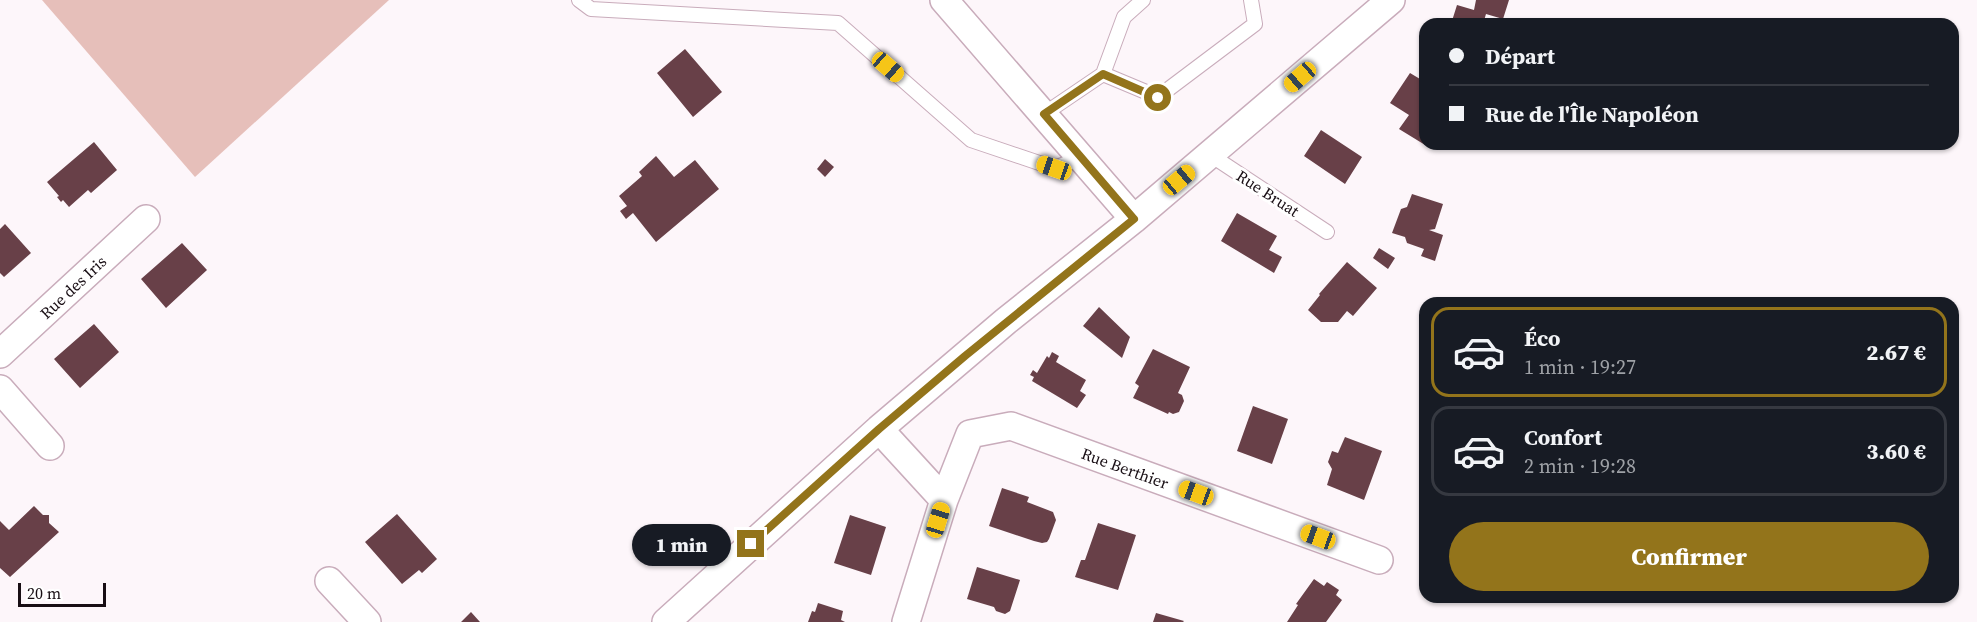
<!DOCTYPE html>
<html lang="fr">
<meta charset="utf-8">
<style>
:root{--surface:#171b24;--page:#20242c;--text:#f1f3f6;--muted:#9ea1a6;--line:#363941;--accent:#93741b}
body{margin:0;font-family:"Source Serif 4",serif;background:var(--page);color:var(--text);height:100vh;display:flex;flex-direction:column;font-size:22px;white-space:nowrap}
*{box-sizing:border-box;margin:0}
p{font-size:20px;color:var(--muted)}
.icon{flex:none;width:33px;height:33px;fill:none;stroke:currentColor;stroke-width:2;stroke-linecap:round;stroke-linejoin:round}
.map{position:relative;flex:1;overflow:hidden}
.details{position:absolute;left:1419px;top:297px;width:540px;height:306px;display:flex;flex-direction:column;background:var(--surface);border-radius:18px;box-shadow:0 2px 4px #0004}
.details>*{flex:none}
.top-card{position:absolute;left:1419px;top:18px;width:540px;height:132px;border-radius:18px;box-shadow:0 2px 4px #0004;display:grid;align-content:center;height:132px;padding:0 30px;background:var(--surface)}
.scale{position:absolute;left:18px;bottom:15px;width:88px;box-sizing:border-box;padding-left:6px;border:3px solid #180e14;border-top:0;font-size:16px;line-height:21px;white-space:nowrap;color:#180e14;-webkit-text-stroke:4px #fff;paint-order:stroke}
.end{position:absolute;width:27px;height:27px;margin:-14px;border:8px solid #93741b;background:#fff;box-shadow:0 0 0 3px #fff}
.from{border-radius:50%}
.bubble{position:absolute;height:42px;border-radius:21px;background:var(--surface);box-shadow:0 2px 4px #0004;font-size:20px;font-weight:800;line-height:42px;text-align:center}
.car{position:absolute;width:18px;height:36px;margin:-18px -9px;border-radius:8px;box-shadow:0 0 4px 2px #0007;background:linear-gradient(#f5c518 24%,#345 0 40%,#f5c518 0 76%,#345 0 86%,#f5c518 0)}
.top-card b{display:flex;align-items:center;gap:21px;height:57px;font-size:22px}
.top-card b+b{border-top:2px solid var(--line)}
.top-card i{width:15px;height:15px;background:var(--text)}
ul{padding:10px 0 0;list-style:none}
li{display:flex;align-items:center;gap:18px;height:90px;margin:0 12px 9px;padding:0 18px;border:3px solid var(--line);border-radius:18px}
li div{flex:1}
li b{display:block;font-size:22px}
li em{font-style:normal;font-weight:800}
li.on{border-color:var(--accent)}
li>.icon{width:54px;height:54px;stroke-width:1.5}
.cta{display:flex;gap:12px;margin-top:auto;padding:12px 30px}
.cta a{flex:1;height:69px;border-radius:36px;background:var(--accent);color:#fff;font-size:24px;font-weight:800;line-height:69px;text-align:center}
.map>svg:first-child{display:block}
.green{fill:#e6bfba}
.building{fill:#684048}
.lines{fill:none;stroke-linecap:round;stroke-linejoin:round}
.lane-casing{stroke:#c9acbb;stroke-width:16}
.street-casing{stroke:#c9acbb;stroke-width:30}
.lane{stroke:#fff;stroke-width:14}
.street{stroke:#fff;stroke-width:27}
.route{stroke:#93741b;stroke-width:8}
.labels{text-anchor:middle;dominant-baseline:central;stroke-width:6;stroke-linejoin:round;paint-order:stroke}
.street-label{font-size:16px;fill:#180e14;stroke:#fff}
</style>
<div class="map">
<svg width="1977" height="622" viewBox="0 0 1977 622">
<rect width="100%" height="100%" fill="#fdf6fa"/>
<!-- green -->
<path class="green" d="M42,0H389L195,177Z"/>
<!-- building -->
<path class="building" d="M1476,0H1509L1503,19L1486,14L1483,24H1451L1457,5L1474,10Z
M685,49L722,92L693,117L657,73Z
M1410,73L1425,82V144H1432L1430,148L1399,129L1409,115L1390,103Z
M1321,130L1362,157L1345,184L1304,156Z
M94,142L117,170L91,193L88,190L69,207L63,200L61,202L57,197L59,196L47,182Z
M656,156L674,177L695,160L719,189L656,242L633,213L626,219L620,211L627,206L619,196L642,176L639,172Z
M825,159L834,167L825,177L817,169Z
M1412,194L1443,204L1435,229L1429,230L1443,235L1435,261L1421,256L1424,249L1407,243L1405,237L1392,233L1401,209L1407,207Z
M1237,213L1277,236L1269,250L1282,257L1274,273L1221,241Z
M5,224L31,253L4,277L0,273V229Z
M182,243L207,270L166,308L141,279Z
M1379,248L1395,258L1388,269L1373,258Z
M1347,262L1377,288L1353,316L1347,311L1338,322H1321L1308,310L1320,295L1319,294Z
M1099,307L1130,337L1122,358L1083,326Z
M94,324L119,352L80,388L54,359Z
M1153,349L1190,367L1178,393L1182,395L1184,401L1179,412L1173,414L1169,412L1168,414L1133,398L1139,386L1135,383Z
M1052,352L1059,356L1056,362L1086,380L1080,391L1086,395L1077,408L1032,381L1034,377L1030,375L1033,370L1037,373L1047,356L1049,358Z
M1253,406L1288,419L1272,464L1237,451Z
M1345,437L1382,451L1364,500L1327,485L1332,469L1328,462L1332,451L1338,453Z
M1002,488L1029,497L1027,502L1053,512L1056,520L1049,539L1047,542L1042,543L1034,541L989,526Z
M34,506L43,515H49V523L59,532L10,577L0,568V521L9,530Z
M397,514L437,559L422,573L419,570L402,584L365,542Z
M850,515L886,527L871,575L834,563Z
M1098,523L1136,535L1118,590L1075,577L1081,560H1085Z
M977,567L1020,580L1010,611L1005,614L996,611L994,607L967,599Z
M1314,579L1324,586L1327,582L1339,590L1336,595L1342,600L1326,622H1287L1298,605L1296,604Z
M818,603L843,611L841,620L845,622H808L812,611L815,612Z
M471,612L480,622H461Z
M1156,613L1184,621L1183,622H1153Z"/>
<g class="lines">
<defs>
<path id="lane" d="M579,0L591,9L838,23L971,140L1054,168L1081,158
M1103,74L1158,97L1255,24L1251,0
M1044,114L1103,74L1124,17L1143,0
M1209,154L1327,232"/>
<path id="street" d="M944,0L1134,219
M0,354L146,219
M0,389L50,446
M879,429L944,500L906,622
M944,500L970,434L1011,426L1379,560
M329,581L367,622
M666,622L879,429L1006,321L1134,219L1391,0"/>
</defs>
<!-- lane casing -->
<use href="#lane" class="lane-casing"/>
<!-- street casing -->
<use href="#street" class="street-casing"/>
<!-- lane -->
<use href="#lane" class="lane"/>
<!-- street -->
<use href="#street" class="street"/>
</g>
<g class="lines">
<!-- route -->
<path class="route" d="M751,544L879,429L965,356L1134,219L1044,114L1103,74L1158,98"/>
</g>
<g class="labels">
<!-- street labels -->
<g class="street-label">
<text transform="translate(1268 193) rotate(33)">Rue Bruat</text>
<text transform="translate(73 287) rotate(-43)">Rue des Iris</text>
<text transform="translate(1125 468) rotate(20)">Rue Berthier</text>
</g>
</g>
</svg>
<div class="scale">20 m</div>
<i class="end from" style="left:1158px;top:98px"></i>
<i class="end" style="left:751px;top:544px"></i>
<div class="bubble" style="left:632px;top:524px;width:99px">1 min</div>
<i class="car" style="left:888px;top:67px;rotate:131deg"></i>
<i class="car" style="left:1300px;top:77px;rotate:229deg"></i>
<i class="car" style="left:1054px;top:168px;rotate:289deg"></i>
<i class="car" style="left:1179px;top:180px;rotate:50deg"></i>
<i class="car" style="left:1196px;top:493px;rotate:290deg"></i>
<i class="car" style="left:938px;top:520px;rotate:17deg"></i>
<i class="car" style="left:1318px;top:537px;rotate:290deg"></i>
<div class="top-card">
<b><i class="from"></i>Départ</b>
<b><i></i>Rue de l'Île Napoléon</b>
</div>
<section class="details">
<ul>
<li class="on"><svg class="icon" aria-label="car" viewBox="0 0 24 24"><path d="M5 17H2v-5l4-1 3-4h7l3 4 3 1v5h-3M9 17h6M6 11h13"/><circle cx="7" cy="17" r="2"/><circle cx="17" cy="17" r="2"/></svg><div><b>Éco</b><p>1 min · 19:27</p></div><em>2.67 €</em></li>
<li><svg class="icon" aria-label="car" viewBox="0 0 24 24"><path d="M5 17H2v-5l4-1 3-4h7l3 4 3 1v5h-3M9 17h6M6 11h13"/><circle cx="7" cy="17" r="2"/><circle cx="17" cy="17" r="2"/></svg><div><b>Confort</b><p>2 min · 19:28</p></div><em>3.60 €</em></li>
</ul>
<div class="cta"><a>Confirmer</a></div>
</section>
</div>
